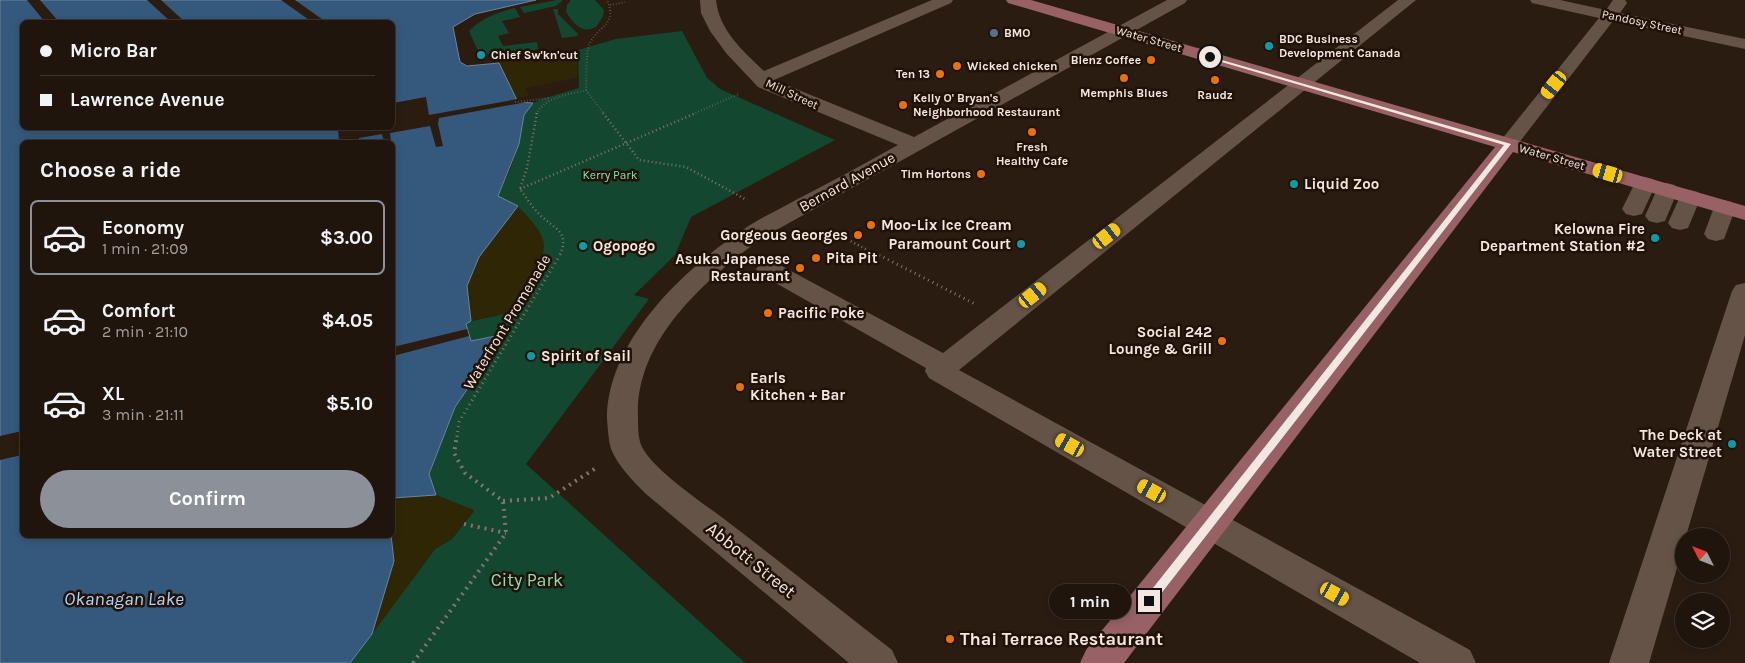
<!DOCTYPE html>
<meta charset="utf-8">
<style>
:root{--surface:#20150d;--page:#281e16;--text:#f1f3f6;--muted:#a29f9d;--line:#3d342e;--accent:#8c9099}
body{margin:0;font-family:Karla,sans-serif;background:var(--page);color:var(--text);height:100vh;display:flex;flex-direction:column;font-size:19px;white-space:nowrap}
*{box-sizing:border-box;margin:0}
p{font-size:16px;color:var(--muted)}
.icon{flex:none;width:28px;height:28px;fill:none;stroke:currentColor;stroke-width:2;stroke-linecap:round;stroke-linejoin:round}
.map{position:relative;flex:1;overflow:hidden}
.panel{position:absolute;left:20px;top:140px;width:375px;height:398px;display:flex;flex-direction:column;background:var(--surface);border-radius:8px;box-shadow:0 2px 8px #0003,0 0 0 1px var(--line)}
.panel>*{flex:none}
.hud{position:absolute;left:20px;top:20px;width:375px;height:110px;border-radius:8px;box-shadow:0 2px 8px #0003,0 0 0 1px var(--line);display:grid;align-content:center;height:110px;padding:0 20px;background:var(--surface)}
.needle{width:32px;rotate:312deg}
.buttons{position:absolute;left:1675px;top:528px;display:grid;gap:10px}
.buttons a{display:grid;place-items:center;width:55px;height:55px;border-radius:50%;background:var(--surface);box-shadow:0 2px 8px #0003,0 0 0 1px var(--line);font-size:25px}
.end{position:absolute;width:22px;height:22px;margin:-11px;border:6px solid #f3e8e1;background:#111;box-shadow:0 0 0 2px #111}
.from{border-radius:50%}
.bubble{position:absolute;height:35px;border-radius:18px;background:var(--surface);box-shadow:0 2px 8px #0003,0 0 0 1px var(--line);font-size:16px;font-weight:700;line-height:35px;text-align:center}
.car{position:absolute;width:15px;height:30px;margin:-15px -8px;border-radius:6px;box-shadow:0 0 4px 1px #0007;background:linear-gradient(#f5c518 24%,#345 0 40%,#f5c518 0 76%,#345 0 86%,#f5c518 0)}
.hud b{display:flex;align-items:center;gap:18px;height:48px;font-size:19px}
.hud b+b{border-top:1px solid var(--line)}
.hud i{width:12px;height:12px;background:var(--text)}
ul{padding:0;list-style:none}
li{display:flex;align-items:center;gap:15px;height:75px;margin:0 10px 8px;padding:0 10px;border:2px solid transparent;border-radius:8px}
li div{flex:1}
li b{display:block;font-size:19px}
li em{font-style:normal;font-weight:700}
li.active{border-color:var(--accent)}
li>.icon{width:45px;height:45px;stroke-width:1.5}
h2{padding:0 20px;font-size:22px;line-height:60px}
.action{display:flex;gap:10px;margin-top:auto;padding:10px 20px}
.action a{flex:1;height:58px;border-radius:30px;background:var(--accent);color:#fff;font-size:20px;font-weight:700;line-height:58px;text-align:center}
.map>svg:first-child{display:block}
.green{fill:#144730}
.sand{fill:#2e2605}
.water{fill:#35597c;stroke:#6e849a;fill-rule:evenodd}
.pier{fill:#2b1c11}
.lines{fill:none;stroke-linecap:round;stroke-linejoin:round}
.path-far3{stroke:#82756c;stroke-width:2;stroke-dasharray:0.5 2.5;stroke-linecap:butt}
.path-far2{stroke:#82756c;stroke-width:2.5;stroke-dasharray:1 3;stroke-linecap:butt}
.path-far1{stroke:#82756c;stroke-width:3;stroke-dasharray:1 4;stroke-linecap:butt}
.path{stroke:#82756c;stroke-width:4;stroke-dasharray:2 5;stroke-linecap:butt}
.minor{fill:#655347;fill-rule:evenodd}
.major{fill:#976166;fill-rule:evenodd}
.route{fill:#f3e8e1}
.service-dot{fill:#5c6f8a;stroke:#211208;stroke-width:2}
.culture-dot{fill:#0f9aa8;stroke:#211208;stroke-width:2}
.food-dot{fill:#e8710a;stroke:#211208;stroke-width:2}
.labels{text-anchor:middle;dominant-baseline:central;stroke-width:5;stroke-linejoin:round;paint-order:stroke}
.far-street-label{font-size:12px;fill:#f3e8e1;stroke:#211208}
.far-poi-label{font-size:12px;font-weight:bold;fill:#f3e8e1;stroke:#211208;text-anchor:start}
.far-park-label{font-size:12px;fill:#8cdeb3;stroke:#211208}
.street-label{font-size:15px;fill:#f3e8e1;stroke:#211208}
.poi-label{font-size:15px;font-weight:bold;fill:#f3e8e1;stroke:#211208;text-anchor:start}
.near-street-label{font-size:18px;fill:#f3e8e1;stroke:#211208}
.near-park-label{font-size:18px;fill:#8cdeb3;stroke:#211208}
.near-poi-label{font-size:18px;font-weight:bold;fill:#f3e8e1;stroke:#211208;text-anchor:start}
.near-water-label{font-size:19px;font-style:italic;fill:#b2d4f7;stroke:#211208}
</style>
<div class="map">
<svg width="1745" height="663" viewBox="0 0 1745 663">
<rect width="100%" height="100%" fill="#2b1c11"/>
<!-- green -->
<path class="green" d="M557,0H563L556,6L524,13L520,7Z
M571,0H595L604,10L603,16L597,26C583,36 573,23 566,12L567,5Z
M515,8L520,17L502,21L509,33L498,36L503,46L537,42L538,49C519,55 494,60 477,49L469,31C482,18 498,12 515,8Z
M553,9H558V14L578,34L577,36L562,38Z
M682,31L707,78L720,89L835,140L691,217L675,255L634,295L649,299L526,464L745,663H350L435,549L452,539L474,511L436,495L429,475L455,407L505,334L471,341L466,323L508,311L518,206L497,197L510,170L519,144L524,115L533,103L542,99L579,88L578,50L616,39Z"/>
<!-- sand -->
<path class="sand" d="M578,50L577,78L525,88L529,96L516,98L497,61Z
M518,206C527,216 539,227 543,240C549,258 523,300 509,311C500,317 482,318 471,321L467,286L479,257Z
M436,495L474,510L452,539L435,549L372,634L394,561L391,535L393,498Z"/>
<!-- water -->
<path class="water" d="M0,0H536L475,14L453,27L460,62L467,66L499,63L516,98V102L533,103L524,115L519,144L498,196L518,206L479,257L467,286L471,321L466,324L471,341L505,334L455,407L429,474L436,495L393,498L392,142H22V535H391L394,561L372,634L350,663H0ZM22,22H392V128H22Z"/>
<!-- pier -->
<path class="pier" d="M27,0H40L59,22H45Z
M147,0H161L185,22H171Z
M281,0H295L326,22H312Z
M426,97L429,115L518,99L532,101L439,118L438,124L443,146L436,147L430,126L390,133L391,142H384L382,134L359,138V142H339L338,128H392L393,103Z
M467,329L469,336L393,356V347Z
M22,431V455L0,460V436Z"/>
<g class="lines">
<!-- path-far3 -->
<path class="path-far3" d="M610,5L625,2
M586,90L604,114
M515,102L549,98
M536,114C547,96 567,95 586,90C587,79 585,52 590,43C598,26 618,25 607,0
M693,114L739,94"/>
<!-- path-far2 -->
<path class="path-far2" d="M537,113L527,168L520,189C526,197 532,207 539,214C555,230 571,231 559,257
M603,113L639,160L686,167L747,200
M520,189L696,113
M833,232L881,257"/>
<!-- path-far1 -->
<path class="path-far1" d="M879,255L975,304
M457,437L459,422L560,255"/>
<!-- path -->
<path class="path" d="M503,501L549,498L596,468
M464,524L506,533
M413,663L506,533L503,501L465,473L454,453L457,435"/>
<!-- minor -->
<path class="minor" d="M700,0H716C719,30 743,51 764,71L932,0H953L951,3L774,80L914,137L1167,0H1187L1185,3L762,238C705,280 635,340 638,417C638,427 638,439 642,447C655,472 705,504 728,522C783,564 837,607 892,650L898,663H849L646,494C633,481 618,466 611,449C608,439 608,429 607,419C607,341 684,269 744,229C760,218 778,210 794,201C829,183 864,164 898,145L758,87L726,53L710,31L701,13Z
M1398,0H1416L959,370L1470,650L1476,663H1420L929,378L925,371L926,368L760,274L756,269L760,264L769,261L778,264L943,353Z
M1530,0H1560L1606,10L1613,0H1625L1627,3L1620,13L1745,39V49L1613,21L1515,148L1508,150L1501,148L1498,144L1599,18L1532,3Z
M1645,177L1653,179L1656,184L1642,214L1634,216L1626,214L1622,209L1637,179Z
M1667,183L1675,185L1678,190L1665,221L1657,223L1649,221L1645,216L1659,185Z
M1690,190L1698,192L1701,197L1688,228L1680,230L1672,228L1668,223L1682,192Z
M1724,200L1732,202L1736,207L1724,239L1716,241L1708,239L1704,234L1716,202Z
M1745,283V335L1686,536H1684V544L1649,663H1609L1732,291L1736,285Z"/>
<!-- major -->
<path class="major" d="M1006,0H1031L1745,206V220L1513,152L1124,663H1080L1086,650L1495,147L1008,3Z"/>
</g>
<!-- route -->
<path class="route" d="M1208,56L1511,144L1153,604L1149,606L1143,601L1145,598L1504,145L1208,58Z"/>
<!-- markers -->
<circle class="service-dot" cx="994" cy="33" r="5"/>
<g class="culture-dot">
<circle cx="1269" cy="46" r="5"/>
<circle cx="481" cy="55" r="5"/>
<circle cx="1294" cy="184" r="5"/>
<circle cx="1655" cy="238" r="5"/>
<circle cx="1021" cy="244" r="5"/>
<circle cx="583" cy="246" r="5"/>
<circle cx="531" cy="356" r="5"/>
<circle cx="1732" cy="444" r="5"/>
</g>
<g class="food-dot">
<circle cx="1151" cy="60" r="5"/>
<circle cx="957" cy="66" r="5"/>
<circle cx="940" cy="74" r="5"/>
<circle cx="1124" cy="78" r="5"/>
<circle cx="1215" cy="80" r="5"/>
<circle cx="903" cy="105" r="5"/>
<circle cx="1032" cy="132" r="5"/>
<circle cx="981" cy="174" r="5"/>
<circle cx="871" cy="225" r="5"/>
<circle cx="858" cy="235" r="5"/>
<circle cx="816" cy="258" r="5"/>
<circle cx="800" cy="268" r="5"/>
<circle cx="768" cy="313" r="5"/>
<circle cx="1222" cy="341" r="5"/>
<circle cx="740" cy="387" r="5"/>
<circle cx="950" cy="639" r="5"/>
</g>
<g class="labels">
<!-- far-street labels -->
<g class="far-street-label">
<text transform="translate(1642 22) rotate(12)">Pandosy Street</text>
<text transform="translate(1149 39) rotate(16)">Water Street</text>
<text transform="translate(792 94) rotate(25)">Mill Street</text>
<text transform="translate(1552 157) rotate(16)">Water Street</text>
</g>
<!-- far-poi labels -->
<g class="far-poi-label">
<text x="1004" y="33">BMO</text>
<text x="1279" y="39">BDC Business<tspan x="1279" dy="14">Development Canada</tspan></text>
<text x="491" y="55">Chief Sw'kn'cut</text>
<text x="1141" y="60" text-anchor="end">Blenz Coffee</text>
<text x="967" y="66">Wicked chicken</text>
<text x="930" y="74" text-anchor="end">Ten 13</text>
<text x="1124" y="93" text-anchor="middle">Memphis Blues</text>
<text x="1215" y="95" text-anchor="middle">Raudz</text>
<text x="913" y="98">Kelly O' Bryan's<tspan x="913" dy="14">Neighborhood Restaurant</tspan></text>
<text x="1032" y="147" text-anchor="middle">Fresh<tspan x="1032" dy="14">Healthy Cafe</tspan></text>
<text x="971" y="174" text-anchor="end">Tim Hortons</text>
</g>
<!-- far-park labels -->
<g class="far-park-label">
<text x="610" y="175">Kerry Park</text>
</g>
<!-- street labels -->
<g class="street-label">
<text transform="translate(847 182) rotate(-29)">Bernard Avenue</text>
<text transform="translate(507 322) rotate(-59)">Waterfront Promenade</text>
</g>
<!-- poi labels -->
<g class="poi-label">
<text x="1304" y="184">Liquid Zoo</text>
<text x="881" y="225">Moo-Lix Ice Cream</text>
<text x="1645" y="229" text-anchor="end">Kelowna Fire<tspan x="1645" dy="17">Department Station #2</tspan></text>
<text x="848" y="235" text-anchor="end">Gorgeous Georges</text>
<text x="1011" y="244" text-anchor="end">Paramount Court</text>
<text x="593" y="246">Ogopogo</text>
<text x="826" y="258">Pita Pit</text>
<text x="790" y="259" text-anchor="end">Asuka Japanese<tspan x="790" dy="17">Restaurant</tspan></text>
<text x="778" y="313">Pacific Poke</text>
<text x="1212" y="332" text-anchor="end">Social 242<tspan x="1212" dy="17">Lounge &amp; Grill</tspan></text>
<text x="541" y="356">Spirit of Sail</text>
<text x="750" y="378">Earls<tspan x="750" dy="17">Kitchen + Bar</tspan></text>
<text x="1722" y="435" text-anchor="end">The Deck at<tspan x="1722" dy="17">Water Street</tspan></text>
</g>
<!-- near-street labels -->
<g class="near-street-label">
<text transform="translate(751 560) rotate(39)">Abbott Street</text>
</g>
<!-- near-park labels -->
<g class="near-park-label">
<text x="527" y="580">City Park</text>
</g>
<!-- near-poi labels -->
<g class="near-poi-label">
<text x="960" y="639">Thai Terrace Restaurant</text>
</g>
<!-- near-water labels -->
<g class="near-water-label">
<text x="124" y="599">Okanagan Lake</text>
</g>
</g>
</svg>
<div class="buttons">
<a><svg class="needle" viewBox="-14 -14 28 28"><path d="M0-13l5 13h-10z" fill="#e53935"/><path d="M0 13l5-13h-10z" fill="#a29f9d"/></svg></a>
<a><svg class="icon" aria-label="layers" viewBox="0 0 24 24"><path d="M12 4l9 5-9 5-9-5zM3 14l9 5 9-5"/></svg></a>
</div>
<i class="end from" style="left:1210px;top:57px"></i>
<i class="end" style="left:1149px;top:601px"></i>
<div class="bubble" style="left:1049px;top:584px;width:82px">1 min</div>
<i class="car" style="left:1554px;top:85px;rotate:219deg"></i>
<i class="car" style="left:1608px;top:173px;rotate:286deg"></i>
<i class="car" style="left:1107px;top:236px;rotate:52deg"></i>
<i class="car" style="left:1033px;top:295px;rotate:51deg"></i>
<i class="car" style="left:1070px;top:445px;rotate:299deg"></i>
<i class="car" style="left:1152px;top:491px;rotate:299deg"></i>
<i class="car" style="left:1335px;top:594px;rotate:119deg"></i>
<div class="hud">
<b><i class="from"></i>Micro Bar</b>
<b><i></i>Lawrence Avenue</b>
</div>
<section class="panel">
<h2>Choose a ride</h2>
<ul>
<li class="active"><svg class="icon" aria-label="car" viewBox="0 0 24 24"><path d="M5 17H2v-5l4-1 3-4h7l3 4 3 1v5h-3M9 17h6M6 11h13"/><circle cx="7" cy="17" r="2"/><circle cx="17" cy="17" r="2"/></svg><div><b>Economy</b><p>1 min · 21:09</p></div><em>$3.00</em></li>
<li><svg class="icon" aria-label="car" viewBox="0 0 24 24"><path d="M5 17H2v-5l4-1 3-4h7l3 4 3 1v5h-3M9 17h6M6 11h13"/><circle cx="7" cy="17" r="2"/><circle cx="17" cy="17" r="2"/></svg><div><b>Comfort</b><p>2 min · 21:10</p></div><em>$4.05</em></li>
<li><svg class="icon" aria-label="car" viewBox="0 0 24 24"><path d="M5 17H2v-5l4-1 3-4h7l3 4 3 1v5h-3M9 17h6M6 11h13"/><circle cx="7" cy="17" r="2"/><circle cx="17" cy="17" r="2"/></svg><div><b>XL</b><p>3 min · 21:11</p></div><em>$5.10</em></li>
</ul>
<div class="action"><a>Confirm</a></div>
</section>
</div>
